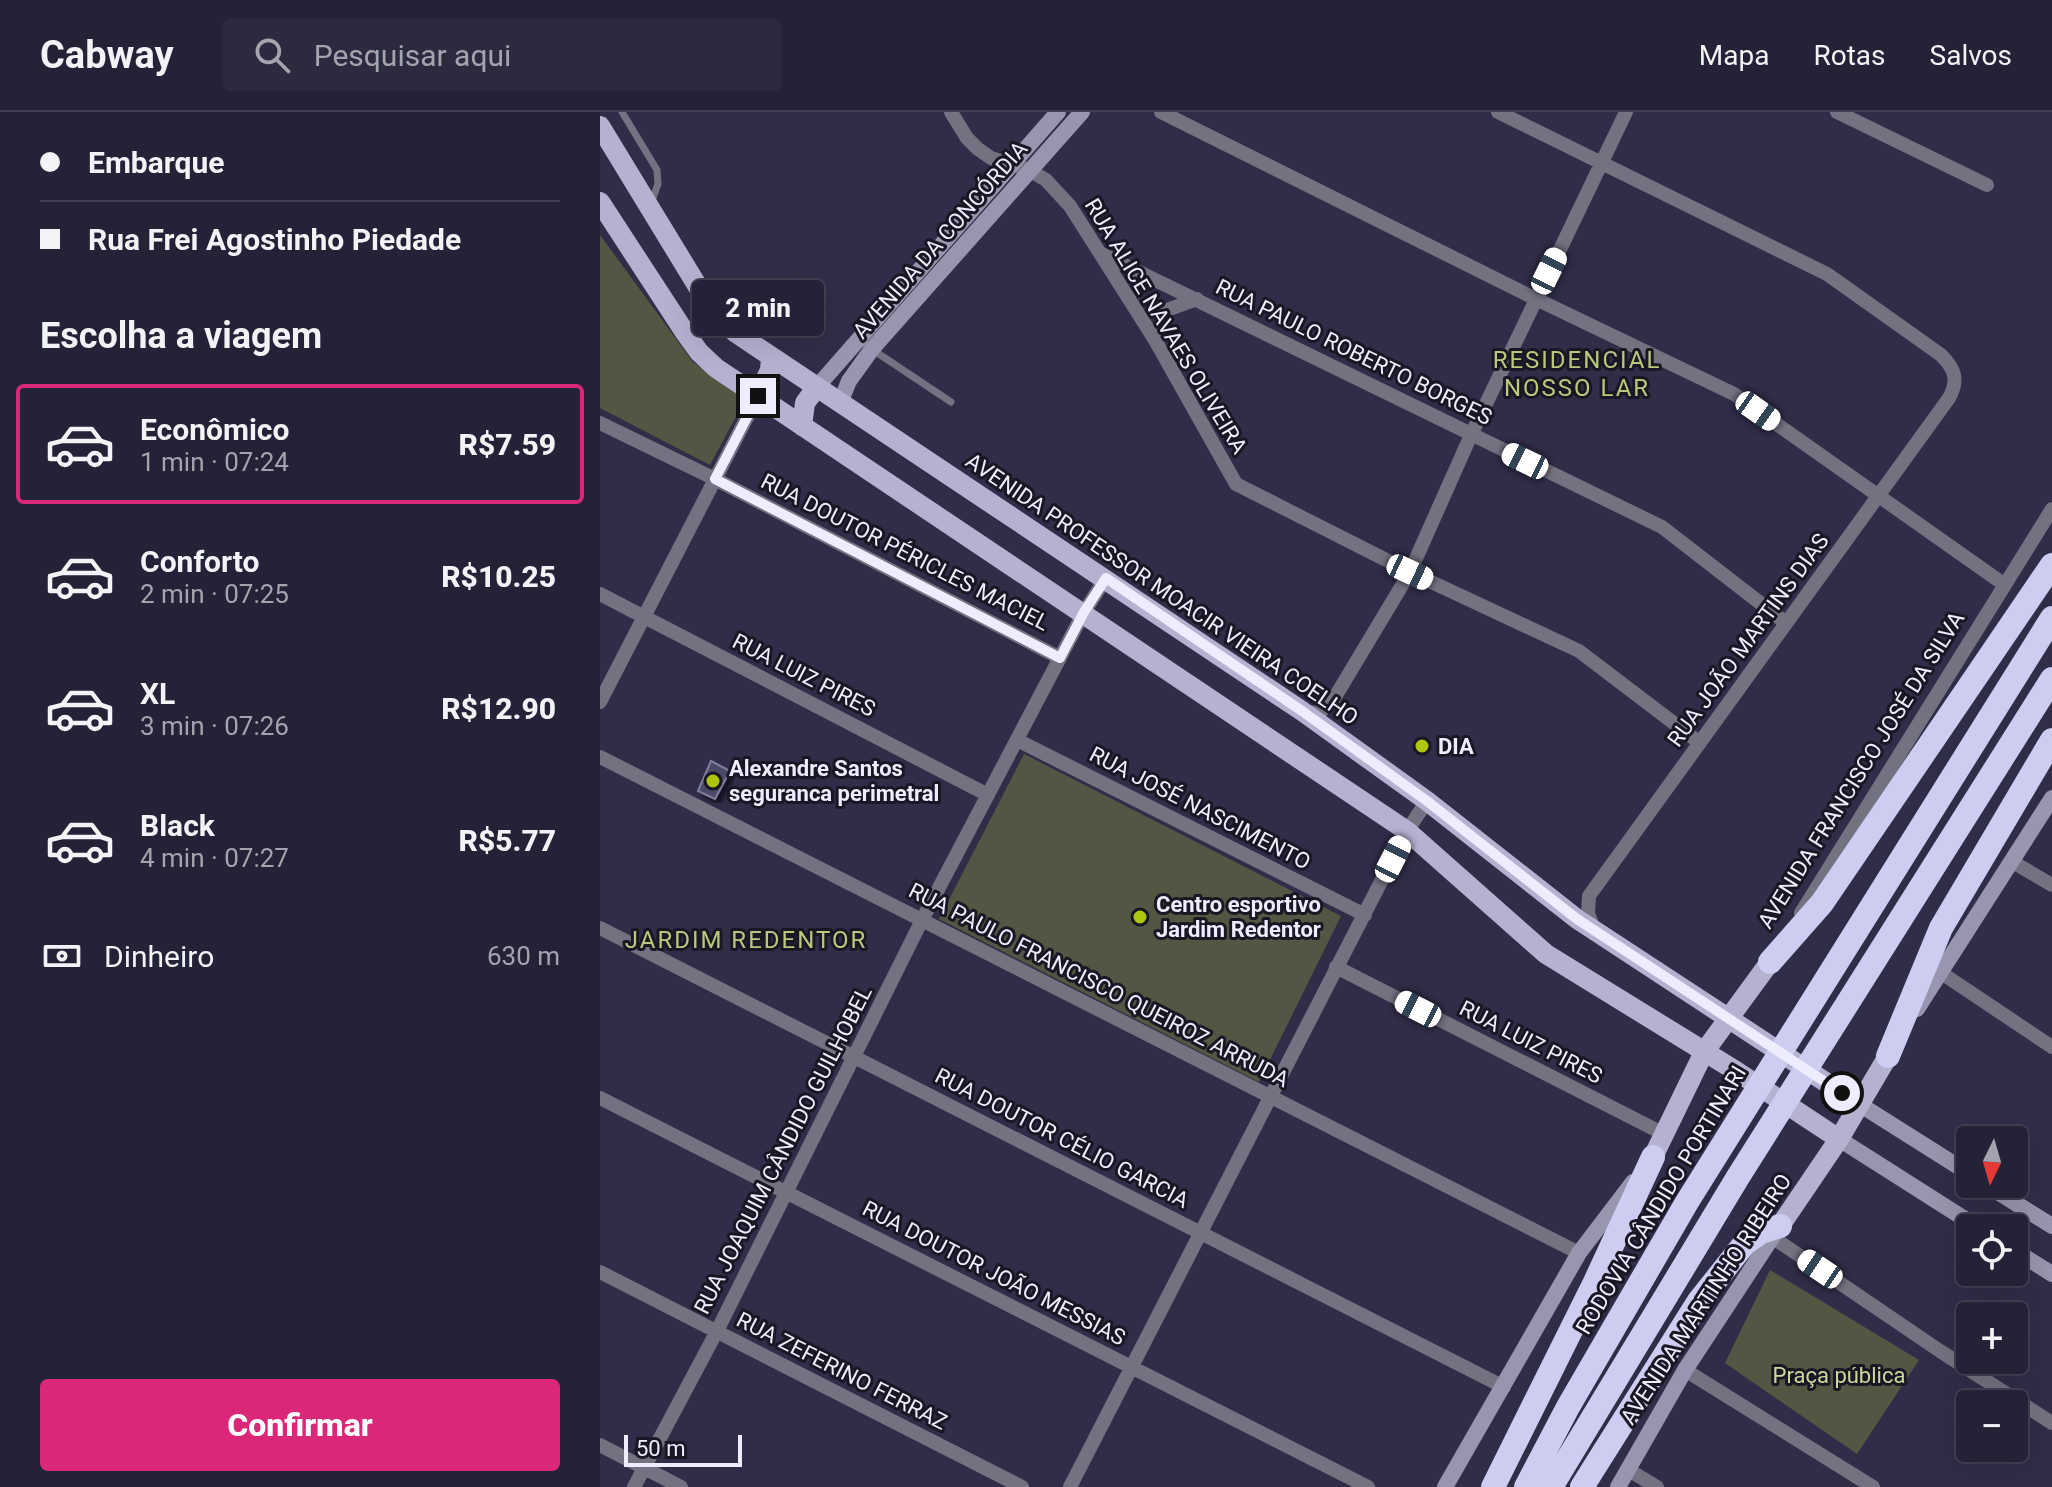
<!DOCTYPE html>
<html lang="pt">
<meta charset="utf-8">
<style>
:root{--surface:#242236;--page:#2c2a3e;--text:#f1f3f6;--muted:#a3a4ad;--line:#413f51;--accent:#db2777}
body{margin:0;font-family:Roboto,sans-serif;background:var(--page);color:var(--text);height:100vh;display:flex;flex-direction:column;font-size:30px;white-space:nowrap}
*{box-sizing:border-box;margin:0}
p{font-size:26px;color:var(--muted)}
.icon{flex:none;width:44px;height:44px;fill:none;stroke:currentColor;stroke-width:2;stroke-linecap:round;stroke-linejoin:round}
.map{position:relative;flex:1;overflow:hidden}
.sheet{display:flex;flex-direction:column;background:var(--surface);width:600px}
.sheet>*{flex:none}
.banner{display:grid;align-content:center;height:176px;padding:0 40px;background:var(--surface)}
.needle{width:52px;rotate:185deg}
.controls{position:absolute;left:1356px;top:1014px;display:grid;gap:16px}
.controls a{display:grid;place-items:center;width:72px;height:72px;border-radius:8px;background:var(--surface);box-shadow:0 8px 32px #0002,0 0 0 2px var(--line);font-size:40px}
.scale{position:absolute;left:24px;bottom:20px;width:118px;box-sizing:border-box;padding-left:8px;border:4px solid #eeedff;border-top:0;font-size:22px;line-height:28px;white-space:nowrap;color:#eeedff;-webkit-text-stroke:6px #191723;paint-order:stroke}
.end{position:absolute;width:36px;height:36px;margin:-18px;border:10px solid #eeedff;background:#111;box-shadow:0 0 0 4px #111}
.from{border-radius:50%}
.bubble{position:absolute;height:56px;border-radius:8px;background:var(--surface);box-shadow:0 8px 32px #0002,0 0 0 2px var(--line);font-size:26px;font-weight:800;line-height:56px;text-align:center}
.car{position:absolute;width:24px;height:48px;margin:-24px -12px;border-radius:10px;box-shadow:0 0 6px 2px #0007;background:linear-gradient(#fff 24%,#345 0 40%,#fff 0 76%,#345 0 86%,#fff 0)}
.banner b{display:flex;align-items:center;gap:28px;height:76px;font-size:30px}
.banner b+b{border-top:2px solid var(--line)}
.banner i{width:20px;height:20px;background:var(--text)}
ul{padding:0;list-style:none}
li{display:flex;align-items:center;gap:24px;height:120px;margin:0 16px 12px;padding:0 24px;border:4px solid transparent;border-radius:8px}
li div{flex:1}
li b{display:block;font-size:30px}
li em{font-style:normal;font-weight:800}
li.on{border-color:var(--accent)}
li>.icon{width:72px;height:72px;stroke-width:1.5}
h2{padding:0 40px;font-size:36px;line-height:96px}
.pay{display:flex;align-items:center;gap:20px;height:88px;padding:0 40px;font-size:30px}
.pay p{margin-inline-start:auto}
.action{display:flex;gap:16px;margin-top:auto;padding:16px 40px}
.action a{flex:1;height:92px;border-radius:8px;background:var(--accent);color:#fff;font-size:32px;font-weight:800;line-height:92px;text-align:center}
header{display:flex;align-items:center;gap:48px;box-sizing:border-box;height:112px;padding:0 40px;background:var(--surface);border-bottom:2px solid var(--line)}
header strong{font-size:38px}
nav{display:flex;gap:44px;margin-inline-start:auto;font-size:28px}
.search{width:560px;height:72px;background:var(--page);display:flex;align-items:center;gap:20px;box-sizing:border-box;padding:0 28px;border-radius:8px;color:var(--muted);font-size:30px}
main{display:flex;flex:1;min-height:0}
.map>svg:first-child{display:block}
.green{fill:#525743}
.building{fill:#4c4867;stroke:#807d9c;stroke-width:2;filter:url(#shadow)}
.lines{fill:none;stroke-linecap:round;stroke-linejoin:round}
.lane{stroke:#737281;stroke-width:7}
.street{stroke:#737281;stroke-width:14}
.secondary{stroke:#9896ae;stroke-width:16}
.primary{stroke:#b5b2d1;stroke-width:20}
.highway{stroke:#ceccf0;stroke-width:24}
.route{stroke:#eeedff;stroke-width:10}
.poi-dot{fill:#adc60d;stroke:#191723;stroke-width:3}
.labels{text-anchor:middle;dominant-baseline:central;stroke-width:6;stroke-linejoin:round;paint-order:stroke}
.street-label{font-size:22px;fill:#eeedff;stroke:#191723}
.poi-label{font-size:22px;font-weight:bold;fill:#eeedff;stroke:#191723;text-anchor:start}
.park-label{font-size:22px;fill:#cad89c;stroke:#191723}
.neighbourhood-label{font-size:24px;letter-spacing:2px;fill:#b8c87c;stroke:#191723}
</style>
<header>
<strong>Cabway</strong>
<div class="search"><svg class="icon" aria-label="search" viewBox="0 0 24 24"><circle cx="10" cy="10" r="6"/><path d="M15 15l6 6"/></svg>Pesquisar aqui</div>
<nav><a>Mapa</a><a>Rotas</a><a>Salvos</a></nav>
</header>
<main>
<section class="sheet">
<div class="banner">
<b><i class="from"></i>Embarque</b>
<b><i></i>Rua Frei Agostinho Piedade</b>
</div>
<h2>Escolha a viagem</h2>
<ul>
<li class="on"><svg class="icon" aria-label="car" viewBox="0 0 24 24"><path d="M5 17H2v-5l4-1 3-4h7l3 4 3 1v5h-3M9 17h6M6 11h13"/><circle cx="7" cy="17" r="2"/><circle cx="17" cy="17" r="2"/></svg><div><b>Econômico</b><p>1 min · 07:24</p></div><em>R$7.59</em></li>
<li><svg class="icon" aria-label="car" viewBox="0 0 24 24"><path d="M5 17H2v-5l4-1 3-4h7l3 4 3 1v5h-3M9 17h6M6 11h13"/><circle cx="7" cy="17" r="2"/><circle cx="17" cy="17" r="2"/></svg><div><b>Conforto</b><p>2 min · 07:25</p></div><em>R$10.25</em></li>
<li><svg class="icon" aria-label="car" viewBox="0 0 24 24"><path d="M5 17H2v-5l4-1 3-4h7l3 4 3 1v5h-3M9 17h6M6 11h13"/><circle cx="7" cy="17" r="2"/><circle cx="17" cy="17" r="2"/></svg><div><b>XL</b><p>3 min · 07:26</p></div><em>R$12.90</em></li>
<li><svg class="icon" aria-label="car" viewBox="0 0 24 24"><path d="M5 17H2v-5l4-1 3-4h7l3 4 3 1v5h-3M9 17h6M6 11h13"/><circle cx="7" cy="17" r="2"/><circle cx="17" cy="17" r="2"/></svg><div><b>Black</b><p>4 min · 07:27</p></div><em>R$5.77</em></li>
</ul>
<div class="pay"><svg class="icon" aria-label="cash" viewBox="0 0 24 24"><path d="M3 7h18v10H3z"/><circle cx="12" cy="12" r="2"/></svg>Dinheiro<p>630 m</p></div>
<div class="action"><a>Confirmar</a></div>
</section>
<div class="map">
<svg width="1452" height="1375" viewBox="0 0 1452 1375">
<defs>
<filter id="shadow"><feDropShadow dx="4.5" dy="4.5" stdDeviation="2" flood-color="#0009"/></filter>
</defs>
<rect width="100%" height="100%" fill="#302d48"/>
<!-- green -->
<path class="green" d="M0,123L93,250L145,288L110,353L0,296Z
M424,642L741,804L659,970L339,807Z
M1170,1158L1319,1248L1257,1342L1125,1251Z"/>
<!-- building -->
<path class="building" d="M111,649L130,659L115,687L98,679Z"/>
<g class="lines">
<!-- lane -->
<path class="lane" d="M22,0L57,58L58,72L51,91
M258,228L351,290"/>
<!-- street -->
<path class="street" d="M351,0L367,26L378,37L391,46L429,58L446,68L470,94L555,228L636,372L810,460L979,539L1100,631
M561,0L936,187L1134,282L1405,473
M898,0L1227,162L1341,243C1355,257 1359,268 1349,286L989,784L988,802L995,819
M1237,0L1387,73
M502,142L1062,415L1186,511
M555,228L567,198L597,187
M0,311L115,367L460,546
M0,482L388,683
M0,590L158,284
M705,600L719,601L732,590L810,460L871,323L1026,0
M417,628L765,803
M0,645L979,1141
M1411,749L1452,773
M1201,801L1452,397
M0,816L904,1275
M736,855L1064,1022
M1340,860L1452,935
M0,986L768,1375
M1172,1125L1340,1239L1452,1311
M0,1160L422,1375
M1085,1258L1273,1375
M0,1333L81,1375
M1027,1357L1057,1375
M34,1375L117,1219L322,808L484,500L506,466
M470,1375L807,719L827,689"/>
<!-- secondary -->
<path class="secondary" d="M216,276L458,0
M240,291L249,269L272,237L482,0
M1317,897L1452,686
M1259,992L1370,1062
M1239,1027L1379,1116
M1385,1072L1452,1114
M1414,1138L1452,1162
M845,1375L979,1141L1033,1070
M1018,1375L1085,1258L1179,1115"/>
<!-- primary -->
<path class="primary" d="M0,14L106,188L120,207L136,221L702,599L827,689L977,807L1259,992
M0,90L86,222L99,240L116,256L807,719L946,842L1136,959L1239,1027
M158,284L170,258L171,246
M202,314L205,291L216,276
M1053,1045L1104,940L1170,850
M1180,1114L1239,1027L1288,944"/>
<!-- highway -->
<path class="highway" d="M1170,850L1222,791L1452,453
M1288,944L1341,816L1452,628
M893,1375L995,1170L1053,1045
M926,1375L968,1295L1087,1090L1452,506
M951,1375L1138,1065L1452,567
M982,1375L1099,1189L1145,1131L1161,1120L1180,1114"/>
</g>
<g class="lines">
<!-- route -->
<path class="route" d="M158,284L115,367L460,546L484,500L506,466L702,599L827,689L977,807L1242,981"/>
</g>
<!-- markers -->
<g class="poi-dot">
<circle cx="822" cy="634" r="8"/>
<circle cx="113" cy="669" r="8"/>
<circle cx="540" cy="805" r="8"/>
</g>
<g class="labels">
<!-- street labels -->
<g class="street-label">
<text transform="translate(340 128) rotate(-49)">AVENIDA DA CONCÓRDIA</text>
<text transform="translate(566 214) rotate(59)">RUA ALICE NAVAES OLIVEIRA</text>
<text transform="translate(754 240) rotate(26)">RUA PAULO ROBERTO BORGES</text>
<text transform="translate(305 440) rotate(27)">RUA DOUTOR PÉRICLES MACIEL</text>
<text transform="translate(562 477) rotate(34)">AVENIDA PROFESSOR MOACIR VIEIRA COELHO</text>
<text transform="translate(1148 528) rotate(-54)">RUA JOÃO MARTINS DIAS</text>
<text transform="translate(204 563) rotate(27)">RUA LUIZ PIRES</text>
<text transform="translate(1261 658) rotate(-58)">AVENIDA FRANCISCO JOSÉ DA SILVA</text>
<text transform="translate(600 696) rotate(27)">RUA JOSÉ NASCIMENTO</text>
<text transform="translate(499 873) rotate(27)">RUA PAULO FRANCISCO QUEIROZ ARRUDA</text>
<text transform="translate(931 930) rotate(27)">RUA LUIZ PIRES</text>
<text transform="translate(462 1026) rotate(27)">RUA DOUTOR CÉLIO GARCIA</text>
<text transform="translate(183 1038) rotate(-63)">RUA JOAQUIM CÂNDIDO GUILHOBEL</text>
<text transform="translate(1061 1088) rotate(-59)">RODOVIA CÂNDIDO PORTINARI</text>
<text transform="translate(394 1161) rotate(27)">RUA DOUTOR JOÃO MESSIAS</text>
<text transform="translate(1106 1187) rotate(-57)">AVENIDA MARTINHO RIBEIRO</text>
<text transform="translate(242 1259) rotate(27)">RUA ZEFERINO FERRAZ</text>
</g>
<!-- poi labels -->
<g class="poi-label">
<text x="838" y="634">DIA</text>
<text x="129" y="656">Alexandre Santos<tspan x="129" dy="25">seguranca perimetral</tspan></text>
<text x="556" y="792">Centro esportivo<tspan x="556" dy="25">Jardim Redentor</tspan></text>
</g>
<!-- park labels -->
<g class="park-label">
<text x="1239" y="1263">Praça pública</text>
</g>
<!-- neighbourhood labels -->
<g class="neighbourhood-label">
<text x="977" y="248">RESIDENCIAL<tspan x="977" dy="28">NOSSO LAR</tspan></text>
<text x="146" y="828">JARDIM REDENTOR</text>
</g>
</g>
</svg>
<div class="controls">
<a><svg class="needle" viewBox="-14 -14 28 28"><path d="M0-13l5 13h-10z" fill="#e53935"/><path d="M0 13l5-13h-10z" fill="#a3a4ad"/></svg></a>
<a><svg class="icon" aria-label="locate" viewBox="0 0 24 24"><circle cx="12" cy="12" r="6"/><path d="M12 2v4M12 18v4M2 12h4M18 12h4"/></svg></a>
<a>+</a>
<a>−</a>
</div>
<div class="scale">50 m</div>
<i class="end from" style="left:1242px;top:981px"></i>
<i class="end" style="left:158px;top:284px"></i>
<div class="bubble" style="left:92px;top:168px;width:132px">2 min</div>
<i class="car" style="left:949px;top:159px;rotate:26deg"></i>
<i class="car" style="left:1158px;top:299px;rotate:125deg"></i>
<i class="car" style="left:925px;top:349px;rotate:296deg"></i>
<i class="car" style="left:810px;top:460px;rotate:115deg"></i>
<i class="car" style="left:793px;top:747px;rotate:27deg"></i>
<i class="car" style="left:818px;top:897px;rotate:297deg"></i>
<i class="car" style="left:1220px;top:1157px;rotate:304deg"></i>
</div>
</main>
